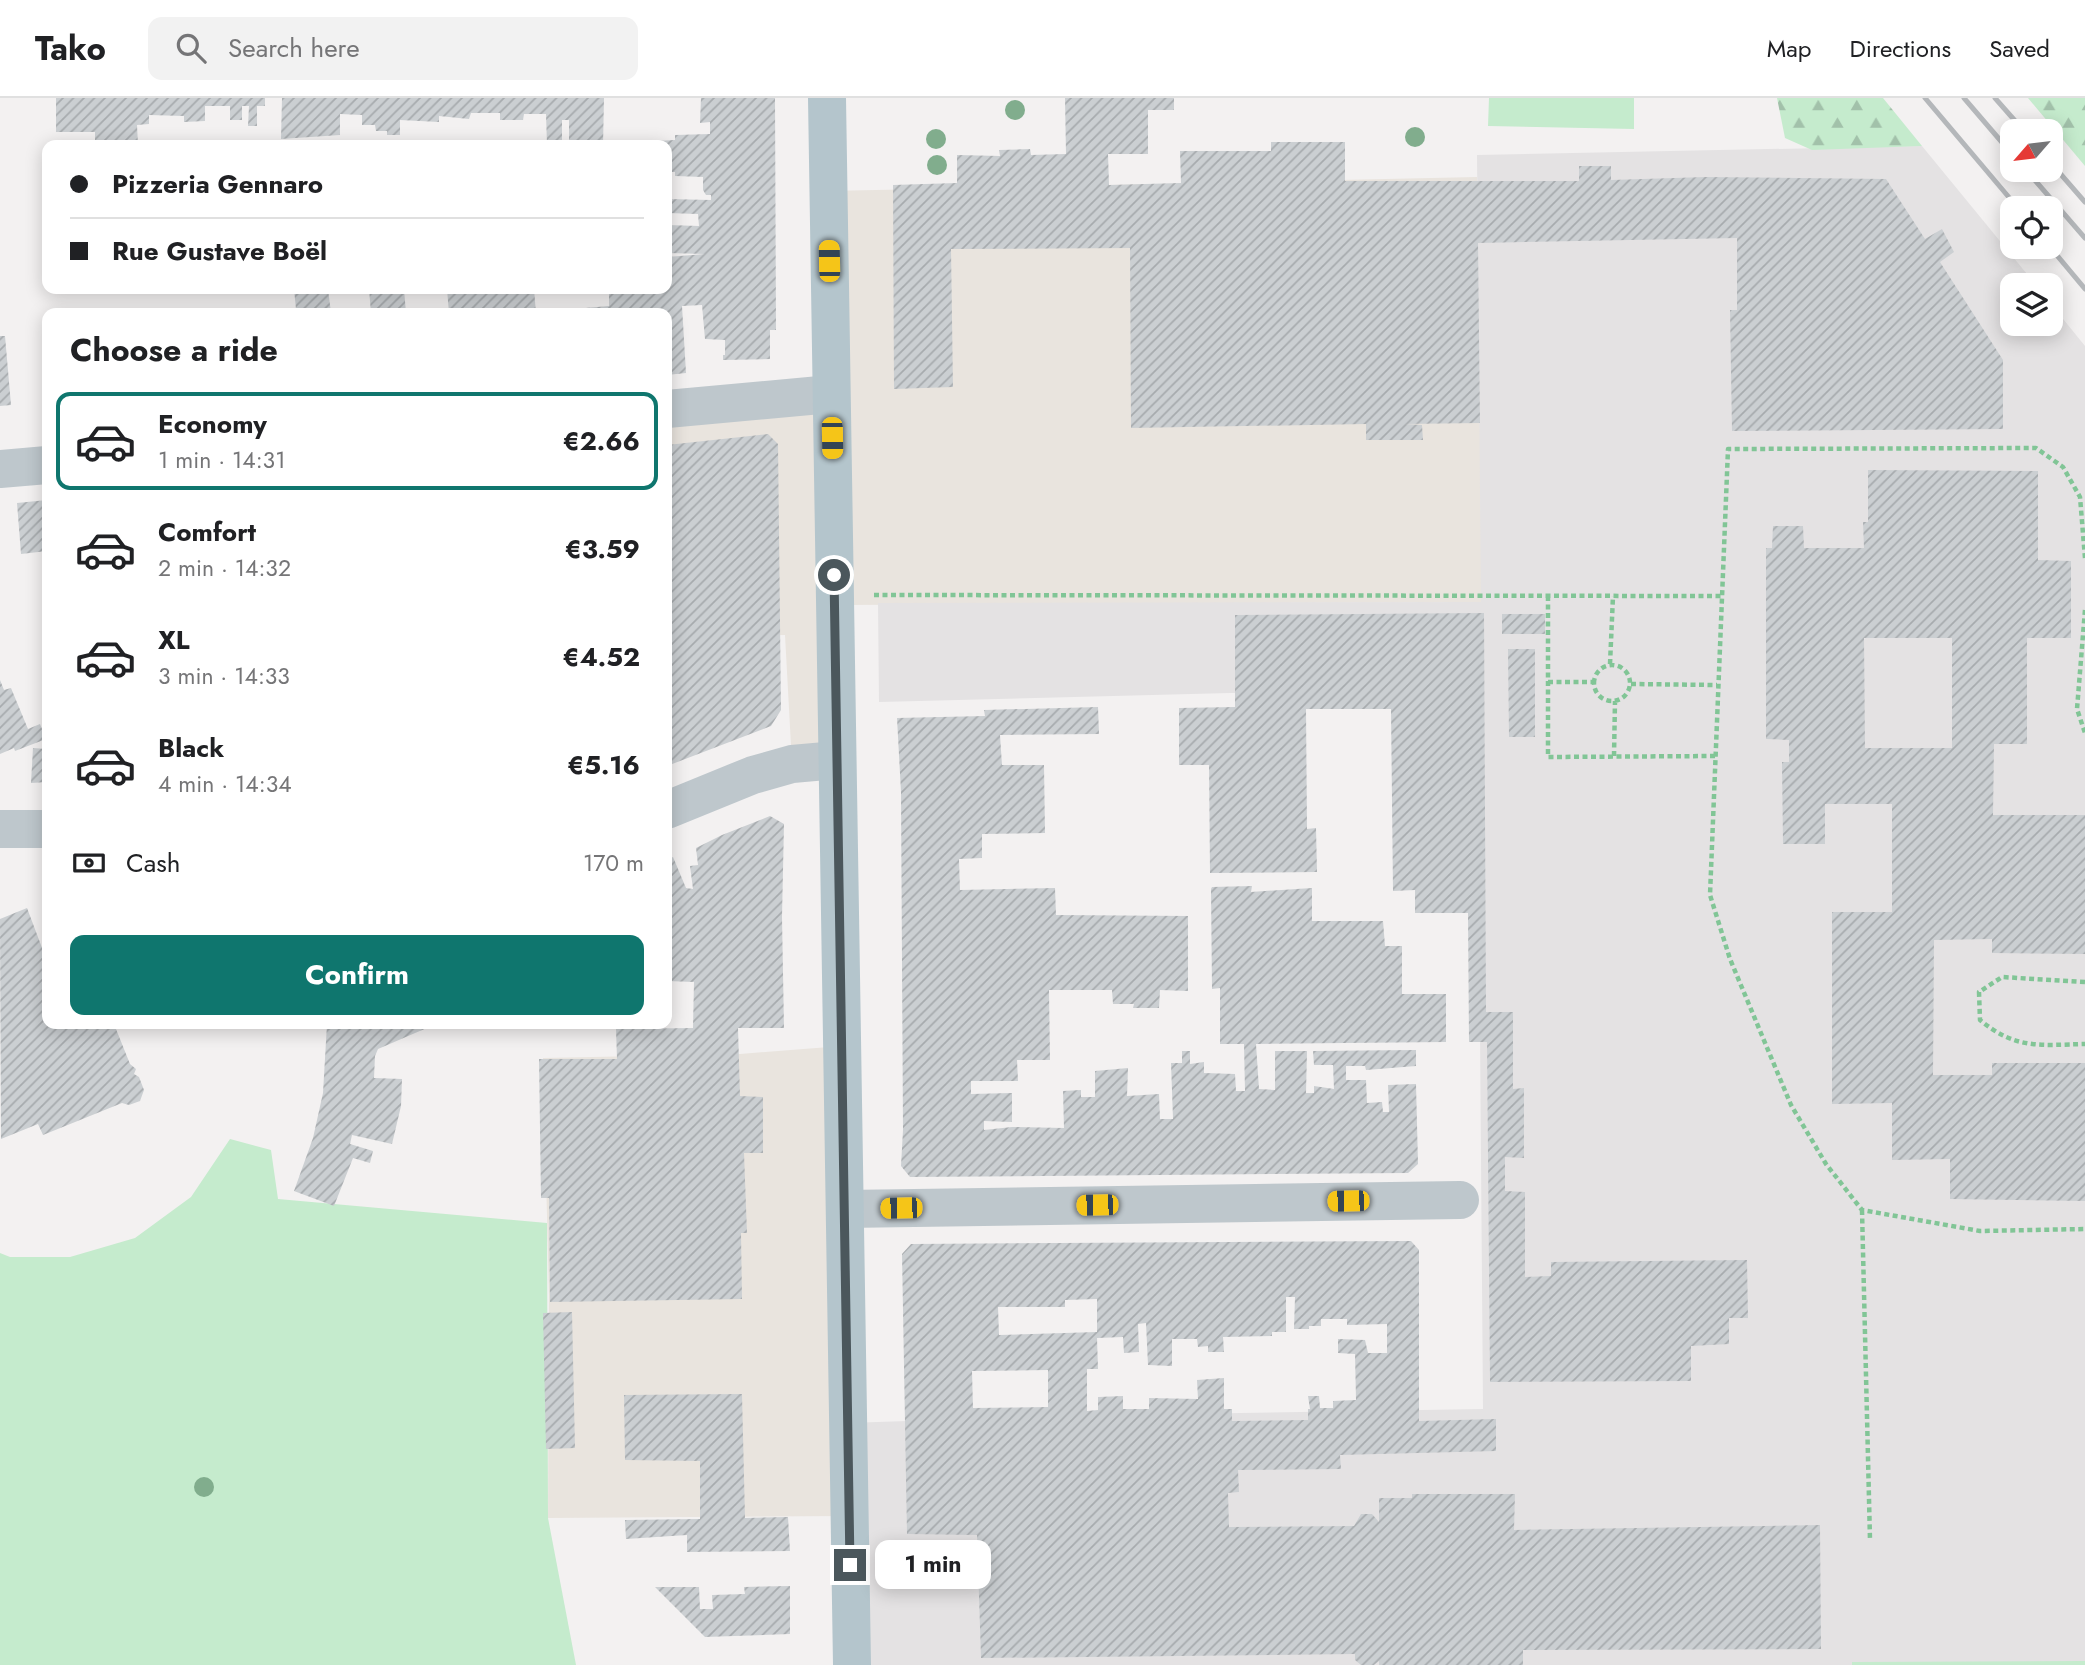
<!DOCTYPE html>
<meta charset="utf-8">
<style>
:root{--surface:#fff;--page:#f2f2f2;--text:#202124;--muted:#757577;--line:#e0e0e0;--accent:#0f766e}
body{margin:0;font-family:Jost,sans-serif;background:var(--page);color:var(--text);height:100vh;display:flex;flex-direction:column;font-size:26px;white-space:nowrap}
*{box-sizing:border-box;margin:0}
p{font-size:23px;color:var(--muted)}
.icon{flex:none;width:38px;height:38px;fill:none;stroke:currentColor;stroke-width:2;stroke-linecap:round;stroke-linejoin:round}
.map{position:relative;flex:1;overflow:hidden}
.sheet{position:absolute;left:42px;top:210px;width:630px;height:721px;display:flex;flex-direction:column;background:var(--surface);border-radius:14px;box-shadow:0 4px 18px #0003}
.sheet>*{flex:none}
.banner{position:absolute;left:42px;top:42px;width:630px;height:154px;border-radius:14px;box-shadow:0 4px 18px #0003;display:grid;align-content:center;height:154px;padding:0 28px;background:var(--surface)}
.needle{width:46px;rotate:242deg}
.fabs{position:absolute;left:2000px;top:21px;display:grid;gap:14px}
.fabs a{display:grid;place-items:center;width:63px;height:63px;border-radius:14px;background:var(--surface);box-shadow:0 4px 18px #0003;font-size:35px}
.end{position:absolute;width:32px;height:32px;margin:-16px;border:9px solid #4b575c;background:#fff;box-shadow:0 0 0 4px #fff}
.from{border-radius:50%}
.bubble{position:absolute;height:49px;border-radius:14px;background:var(--surface);box-shadow:0 4px 18px #0003;font-size:23px;font-weight:700;line-height:49px;text-align:center}
.car{position:absolute;width:21px;height:42px;margin:-21px -10px;border-radius:9px;box-shadow:0 0 5px 2px #0007;background:linear-gradient(#f5c518 24%,#345 0 40%,#f5c518 0 76%,#345 0 86%,#f5c518 0)}
.banner b{display:flex;align-items:center;gap:24px;height:66px;font-size:26px}
.banner b+b{border-top:2px solid var(--line)}
.banner i{width:18px;height:18px;background:var(--text)}
ul{padding:0;list-style:none}
li{display:flex;align-items:center;gap:21px;height:98px;margin:0 14px 10px;padding:0 14px;border:4px solid transparent;border-radius:14px}
li div{flex:1}
li b{display:block;font-size:26px}
li em{font-style:normal;font-weight:700}
li.active{border-color:var(--accent)}
li>.icon{width:63px;height:63px;stroke-width:1.5}
h2{padding:0 28px;font-size:32px;line-height:84px}
.pay{display:flex;align-items:center;gap:18px;height:77px;padding:0 28px;font-size:26px}
.pay p{margin-inline-start:auto}
.action{display:flex;gap:14px;margin-top:auto;padding:14px 28px}
.action a{flex:1;height:80px;border-radius:14px;background:var(--accent);color:#fff;font-size:28px;font-weight:700;line-height:80px;text-align:center}
header{display:flex;align-items:center;gap:42px;box-sizing:border-box;height:98px;padding:0 35px;background:var(--surface);border-bottom:2px solid var(--line)}
header strong{font-size:33px}
nav{display:flex;gap:38px;margin-inline-start:auto;font-size:24px}
.search{width:490px;height:63px;background:var(--page);display:flex;align-items:center;gap:18px;box-sizing:border-box;padding:0 24px;border-radius:14px;color:var(--muted);font-size:26px}
.map>svg:first-child{display:block}
.commercial{fill:#e9e4de}
.education{fill:#e4e2e3}
.green{fill:#c5ebcd}
.forest{fill:url(#forest-firs)}
.building{fill:url(#building-hatch);fill-rule:evenodd}
.lines{fill:none;stroke-linecap:round;stroke-linejoin:round}
.path{stroke:#81c596;stroke-width:4.5;stroke-dasharray:5 3.5;stroke-linecap:butt}
.street{stroke:#bec7cc;stroke-width:38}
.primary{stroke:#b4c5cc;stroke-width:38}
.rail{stroke:#b4b7ba;stroke-width:5}
.tree{fill:#81ad8d}
.route{stroke:#4b575c;stroke-width:9}
</style>
<header>
<strong>Tako</strong>
<div class="search"><svg class="icon" aria-label="search" viewBox="0 0 24 24"><circle cx="10" cy="10" r="6"/><path d="M15 15l6 6"/></svg>Search here</div>
<nav><a>Map</a><a>Directions</a><a>Saved</a></nav>
</header>
<div class="map">
<svg width="2085" height="1567" viewBox="0 0 2085 1567">
<defs>
<pattern id="forest-firs" width="22" height="20" patternUnits="userSpaceOnUse" patternTransform="scale(1.75)"><rect width="22" height="20" fill="#c5ebcd"/><path d="M5 1l3.5 6h-7zM16 11l3.5 6h-7z" fill="#a2c1aa"/></pattern>
<pattern id="building-hatch" width="6" height="6" patternUnits="userSpaceOnUse" patternTransform="scale(1.75)"><rect width="6" height="6" fill="#cbcfd2"/><path d="M-1 1l2-2M0 6l6-6M5 7l2-2" fill="none" stroke="#a7abae"/></pattern>
</defs>
<rect width="100%" height="100%" fill="#f3f1f1"/>
<!-- commercial -->
<path class="commercial" d="M1477,79L1482,504L835,507L837,662L792,666L785,537L667,539V311L831,296L828,93Z
M842,948L849,1418L548,1420L549,1197L543,960L740,956Z"/>
<!-- education -->
<path class="education" d="M1922,48L2036,187H2012V226H2051V206L2085,248V1567H852L848,1325L1052,1318L1483,1311L1480,934L1482,595H1230L879,604L878,505L1481,504L1477,57Z"/>
<!-- green -->
<path class="green" d="M1489,0H1634V31L1488,28Z
M230,1041L271,1052L278,1101L547,1125L548,1420L576,1567H0V1155L10,1159H70L135,1140L191,1099Z
M2085,1563V1567H1852V1564Z"/>
<!-- forest -->
<path class="forest" d="M1777,0H1883L1922,48L1812,52L1785,40Z
M2028,0H2085V68Z"/>
<!-- building -->
<path class="building" d="M56,0H265V8H257V28H248L249,8H242V22H230V8H205V23L184,24V18L149,17V26L137,27L138,47H95V34H56Z
M282,0H604L603,47H569V22H562V47H547L546,16H524L523,22H500V15H471L469,21L439,18V24L400,22V37H387V33H376L375,27H362V17L340,16V37L281,41Z
M701,0H775L776,232H770V261L723,262V257H725V242L705,241L702,207L682,208L686,275L667,277V215H550V213L609,208V191H667V159L705,156L667,155V127L699,128L698,116L667,115V101L711,102V97H706L703,92V79L675,78V74H667V47H656V43L675,42V37L710,36V24L700,25Z
M1065,0H1174V12H1148V56H1108L1109,87L1181,85L1180,53H1271V44H1345V83H1579V68H1611V82L1706,79L1886,81L1925,141L1942,131L1954,154L1940,164L2003,262V331L1732,333L1730,212H1737V140L1478,145L1480,325L1405,326L1422,327L1423,342H1366V326L1131,330L1130,150L951,151L953,289L894,291L893,87L957,85V57L1000,58L999,52L1030,51L1031,57L1066,56Z
M294,191H328L331,215H274V213L296,211Z
M369,191H404L406,215H371Z
M447,191H534L536,215H449Z
M0,238H5L11,307L0,308Z
M768,336L778,346L781,612L771,628L667,668V347Z
M1868,372L2038,373V462L2071,463V540H2027V646H1994L1993,717H2085V856L1992,855V841L1934,842L1933,977H1992V965H2085V1103L1950,1101V1061L1892,1062V1005L1832,1006V814H1892V706H1825V746H1783L1782,664H1789V642L1766,641V450H1772L1773,428H1803L1804,450H1864L1863,424H1868ZM1864,540H1952V650H1865Z
M47,402V453L21,456L17,405Z
M1484,515L1486,914H1513V991L1524,990V1060L1505,1059V1093L1525,1094V1179L1551,1178V1164L1747,1162L1748,1220H1729V1246L1691,1248V1283L1490,1284L1487,944H1469L1468,815H1415V792L1393,793L1391,611H1306L1307,731L1316,730L1317,774L1210,775L1209,667H1179V610L1235,609V517Z
M1502,516H1545V536H1502Z
M1508,551H1535V639H1509Z
M0,582L4,592L11,590L28,631L40,626L46,641L15,653L14,650L0,656Z
M1098,609L1099,636L1000,637L1002,667H1044L1045,735L982,736V760L959,761L960,792L1055,790L1056,817L1188,818V893L1160,892L1159,910H1133L1134,906H1113L1112,892H1049L1050,962H1017L1018,983H971V996L1012,995V1024L984,1023V1032L1012,1029L1064,1030L1063,993L1081,992V999H1095V973L1128,970L1127,998L1159,996L1160,1021H1173L1171,965H1182V953H1190V966L1204,964V975L1235,976L1236,993H1245L1244,946H1220V890L1212,891L1211,791L1212,789L1252,788L1251,794L1312,790V823H1383L1385,848H1402V896H1446V944L1256,946L1259,991L1275,992V953H1307L1306,995H1314V988L1334,991L1333,967H1314L1313,953L1416,952V968L1366,972L1365,968H1346V982H1366L1367,1005L1382,1004L1383,1014H1389L1388,987L1416,986L1418,1066L1408,1075L910,1079L901,1068L903,1032L901,694L897,620L985,618L984,612Z
M33,650L47,651V684L31,685Z
M770,718L784,726L782,819L784,930H738L740,998L763,999V1055H744L747,1135H741L742,1201L550,1204L549,1100H541L539,961H617L616,931L693,930L694,884L667,883V762L673,759L686,790L693,791L690,768L698,767L696,750L722,737Z
M27,810L47,863V926H114L130,966L136,971L134,976L139,979L144,992L140,1003L129,1007L122,1005L43,1037L38,1026L1,1041L0,821Z
M327,926H436L378,951L375,958L374,980L402,981L401,1008L392,1046L352,1037L350,1046L373,1053L370,1065L353,1060L334,1108L294,1093L313,1040L323,995Z
M1411,1143L1419,1152V1323L1496,1321V1353L1340,1357L1341,1371L1238,1372L1239,1394L1228,1395L1229,1429L1354,1428L1361,1416H1372L1379,1424V1400H1412V1396H1515L1514,1432L1820,1427L1821,1551L1523,1552V1567H1379V1563L1374,1567H1361L1355,1562V1556L981,1560L977,1437L907,1436L902,1156L911,1146ZM1286,1199H1295L1294,1231H1309V1228H1321V1221H1347V1227L1387,1226V1255H1368L1365,1242L1338,1241V1255L1355,1256L1356,1302L1333,1303V1310H1320L1319,1298H1308L1310,1311H1308V1322L1232,1323V1311H1224V1280L1197,1282L1198,1301L1149,1300V1311H1123V1298L1098,1299V1312L1087,1313V1271H1098L1097,1240L1123,1239L1124,1255L1139,1254L1138,1226L1146,1225L1148,1267L1172,1268V1241H1197L1198,1249L1208,1248V1254H1224L1223,1239L1272,1238V1234H1286ZM1097,1201V1234L999,1237L998,1209H1065V1202ZM1048,1272V1309L973,1310L972,1273Z
M572,1214L575,1350L546,1351L543,1215Z
M742,1296L745,1420L788,1419L790,1453L687,1454V1437L626,1441L625,1422L700,1421V1363L625,1362L624,1297Z
M790,1488V1536L705,1539L655,1489H699L700,1511H713L712,1497L745,1496L744,1489Z"/>
<g class="lines">
<!-- path -->
<path class="path" d="M2085,460L2080,399L2063,369L2036,350L1728,351L1710,797L1730,861L1791,1007L1826,1066L1862,1112L1980,1133L2085,1131
M874,497L1721,498
M1548,498V659L1715,658
M2085,512L2077,611L2085,635
M1610,566L1613,498
M1594 585a18 18 0 1 1 36 0a18 18 0 1 1-36 0Z
M1548,584H1594
M1631,586L1717,587
M1614,658L1615,603
M2085,884L2002,879L1979,894L1980,922C2016,952 2041,947 2085,946
M1862,1112L1870,1442"/>
<!-- street -->
<path class="street" d="M667,311L831,296
M0,371L47,367
M667,712L753,677L792,666L837,662
M0,731H47
M845,1111L1460,1102"/>
<!-- primary -->
<path class="primary" d="M827,0L852,1567"/>
<!-- rail -->
<path class="rail" d="M1925,0L2018,110
M1964,0L2012,56
M1995,0L2024,33
M2051,65L2085,104
M2026,72L2085,140
M2050,149L2085,191"/>
</g>
<!-- trees -->
<g class="tree">
<circle cx="1015" cy="12" r="10"/>
<circle cx="1415" cy="39" r="10"/>
<circle cx="936" cy="41" r="10"/>
<circle cx="937" cy="67" r="10"/>
<circle cx="204" cy="1389" r="10"/>
</g>
<g class="lines">
<!-- route -->
<path class="route" d="M834,477L850,1467"/>
</g>
</svg>
<div class="fabs">
<a><svg class="needle" viewBox="-14 -14 28 28"><path d="M0-13l5 13h-10z" fill="#e53935"/><path d="M0 13l5-13h-10z" fill="#757577"/></svg></a>
<a><svg class="icon" aria-label="locate" viewBox="0 0 24 24"><circle cx="12" cy="12" r="6"/><path d="M12 2v4M12 18v4M2 12h4M18 12h4"/></svg></a>
<a><svg class="icon" aria-label="layers" viewBox="0 0 24 24"><path d="M12 4l9 5-9 5-9-5zM3 14l9 5 9-5"/></svg></a>
</div>
<i class="end from" style="left:834px;top:477px"></i>
<i class="end" style="left:850px;top:1467px"></i>
<div class="bubble" style="left:875px;top:1442px;width:116px">1 min</div>
<i class="car" style="left:829px;top:163px;rotate:359deg"></i>
<i class="car" style="left:832px;top:340px;rotate:179deg"></i>
<i class="car" style="left:1348px;top:1103px;rotate:269deg"></i>
<i class="car" style="left:1097px;top:1107px;rotate:269deg"></i>
<i class="car" style="left:901px;top:1110px;rotate:269deg"></i>
<div class="banner">
<b><i class="from"></i>Pizzeria Gennaro</b>
<b><i></i>Rue Gustave Boël</b>
</div>
<section class="sheet">
<h2>Choose a ride</h2>
<ul>
<li class="active"><svg class="icon" aria-label="car" viewBox="0 0 24 24"><path d="M5 17H2v-5l4-1 3-4h7l3 4 3 1v5h-3M9 17h6M6 11h13"/><circle cx="7" cy="17" r="2"/><circle cx="17" cy="17" r="2"/></svg><div><b>Economy</b><p>1 min · 14:31</p></div><em>€2.66</em></li>
<li><svg class="icon" aria-label="car" viewBox="0 0 24 24"><path d="M5 17H2v-5l4-1 3-4h7l3 4 3 1v5h-3M9 17h6M6 11h13"/><circle cx="7" cy="17" r="2"/><circle cx="17" cy="17" r="2"/></svg><div><b>Comfort</b><p>2 min · 14:32</p></div><em>€3.59</em></li>
<li><svg class="icon" aria-label="car" viewBox="0 0 24 24"><path d="M5 17H2v-5l4-1 3-4h7l3 4 3 1v5h-3M9 17h6M6 11h13"/><circle cx="7" cy="17" r="2"/><circle cx="17" cy="17" r="2"/></svg><div><b>XL</b><p>3 min · 14:33</p></div><em>€4.52</em></li>
<li><svg class="icon" aria-label="car" viewBox="0 0 24 24"><path d="M5 17H2v-5l4-1 3-4h7l3 4 3 1v5h-3M9 17h6M6 11h13"/><circle cx="7" cy="17" r="2"/><circle cx="17" cy="17" r="2"/></svg><div><b>Black</b><p>4 min · 14:34</p></div><em>€5.16</em></li>
</ul>
<div class="pay"><svg class="icon" aria-label="cash" viewBox="0 0 24 24"><path d="M3 7h18v10H3z"/><circle cx="12" cy="12" r="2"/></svg>Cash<p>170 m</p></div>
<div class="action"><a>Confirm</a></div>
</section>
</div>
